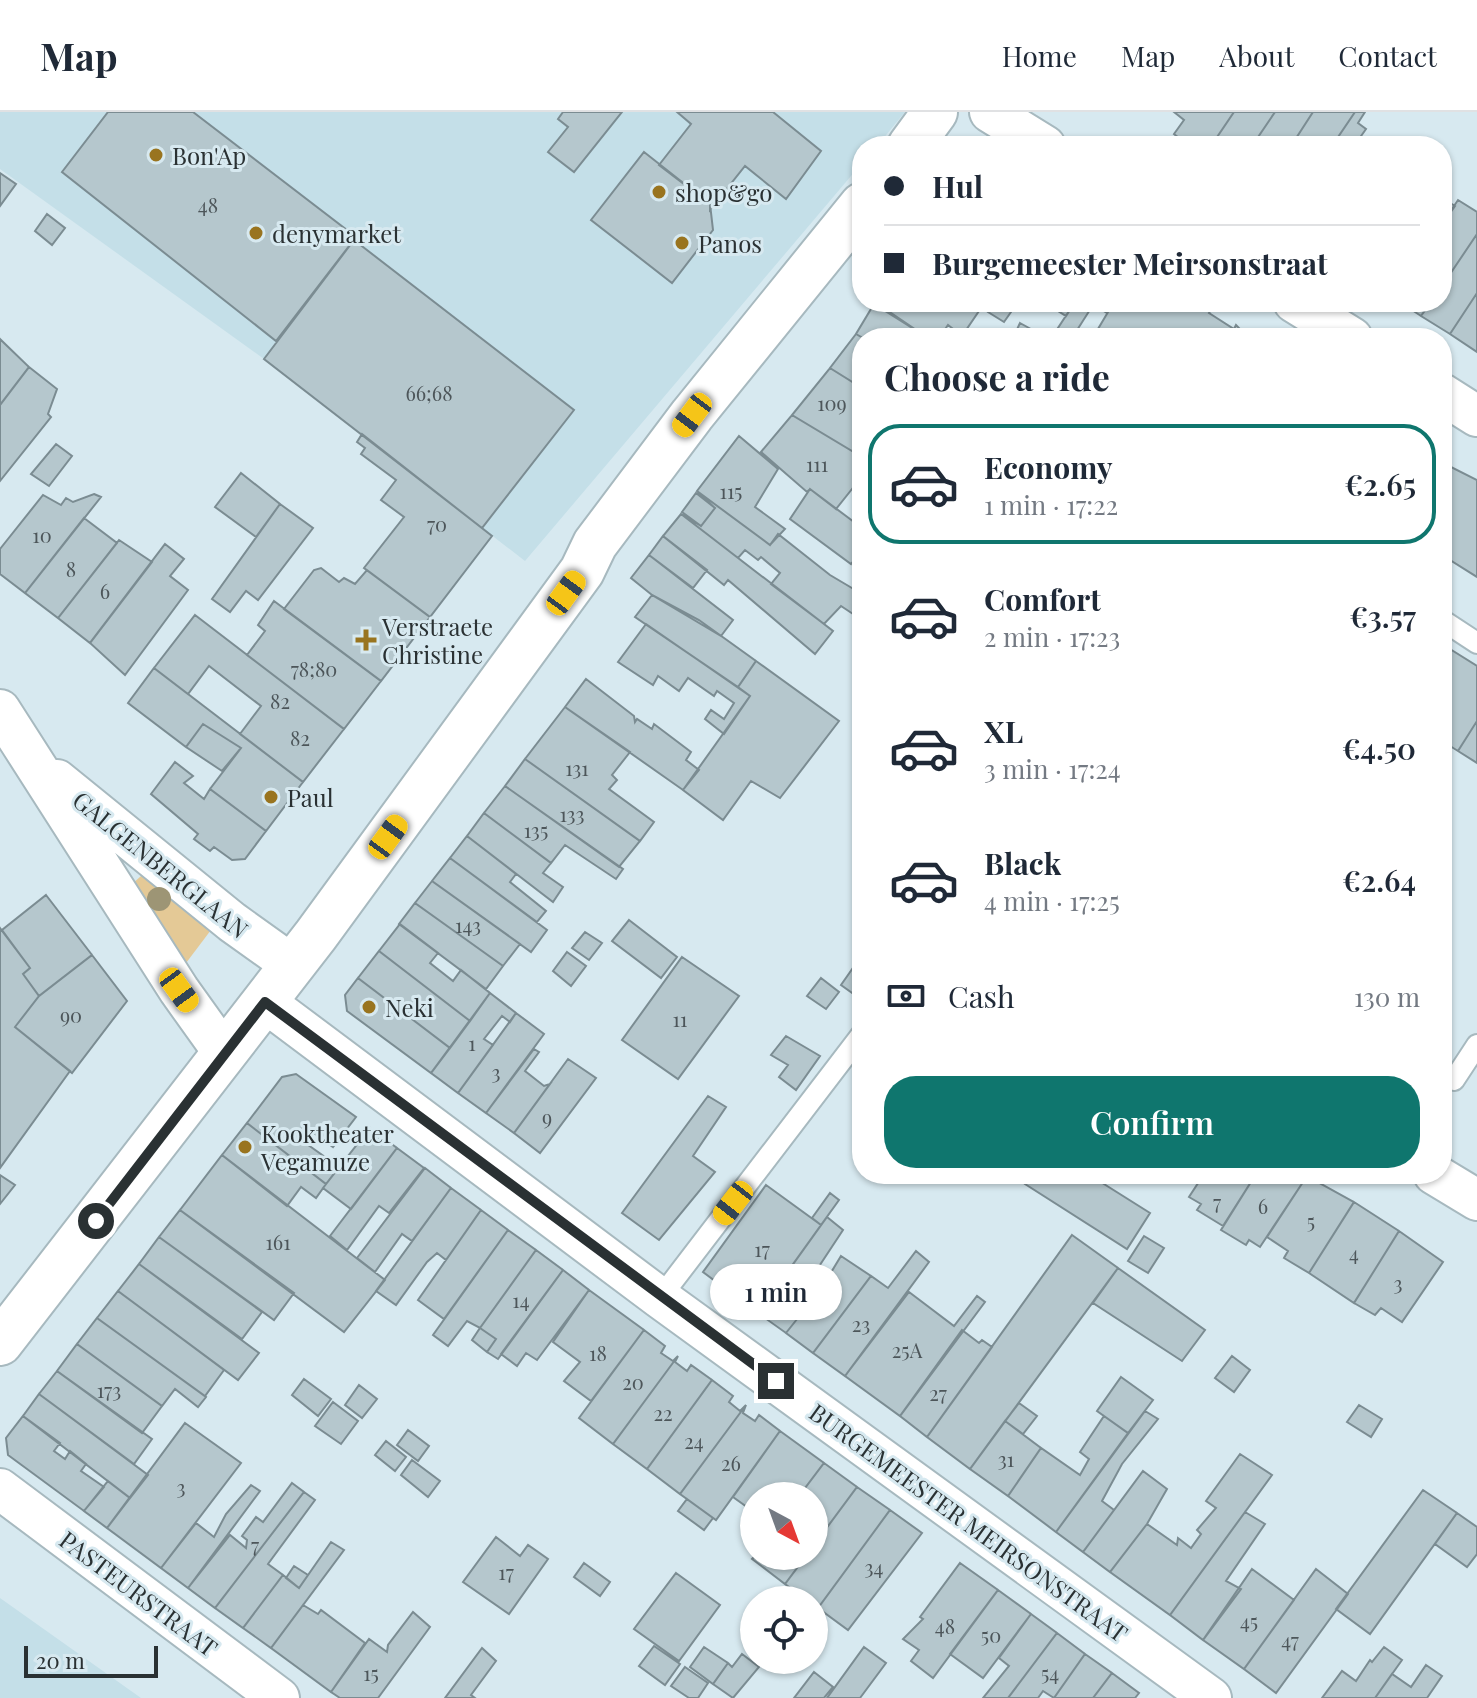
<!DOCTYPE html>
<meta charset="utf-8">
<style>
:root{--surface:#fff;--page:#f2f2f3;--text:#1f2937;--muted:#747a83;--line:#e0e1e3;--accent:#0f766e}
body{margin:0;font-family:"Playfair Display",serif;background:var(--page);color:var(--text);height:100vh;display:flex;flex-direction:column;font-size:30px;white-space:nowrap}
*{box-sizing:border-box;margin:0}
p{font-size:26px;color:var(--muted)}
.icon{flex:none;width:44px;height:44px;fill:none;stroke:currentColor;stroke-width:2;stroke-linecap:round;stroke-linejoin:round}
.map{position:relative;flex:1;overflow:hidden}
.details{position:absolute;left:852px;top:216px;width:600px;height:856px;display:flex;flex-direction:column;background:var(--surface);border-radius:32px;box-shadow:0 2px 6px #0004}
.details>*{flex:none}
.banner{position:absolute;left:852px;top:24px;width:600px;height:176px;border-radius:32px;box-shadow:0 2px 6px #0004;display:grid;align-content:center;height:176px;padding:0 32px;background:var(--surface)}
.needle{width:52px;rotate:139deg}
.tools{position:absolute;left:740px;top:1370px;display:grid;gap:16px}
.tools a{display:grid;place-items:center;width:88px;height:88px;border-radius:50%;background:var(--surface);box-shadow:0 2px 6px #0004;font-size:40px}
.scale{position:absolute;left:24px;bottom:20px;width:134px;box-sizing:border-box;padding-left:8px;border:4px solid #2a3133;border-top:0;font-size:22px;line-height:28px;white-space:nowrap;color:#2a3133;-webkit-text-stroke:6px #d7e9f0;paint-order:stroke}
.end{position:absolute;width:36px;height:36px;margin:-18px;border:10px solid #2a3133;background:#fff;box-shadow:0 0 0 4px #fff}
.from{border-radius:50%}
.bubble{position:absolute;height:56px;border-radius:28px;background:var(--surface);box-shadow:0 2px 6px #0004;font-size:26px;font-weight:600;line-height:56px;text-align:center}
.car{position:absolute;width:24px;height:48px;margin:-24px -12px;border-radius:10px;box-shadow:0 0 6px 2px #0007;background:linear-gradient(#f5c518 24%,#345 0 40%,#f5c518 0 76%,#345 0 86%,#f5c518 0)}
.banner b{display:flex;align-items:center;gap:28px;height:76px;font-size:30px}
.banner b+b{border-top:2px solid var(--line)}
.banner i{width:20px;height:20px;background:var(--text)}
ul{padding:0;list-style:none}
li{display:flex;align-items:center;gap:24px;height:120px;margin:0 16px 12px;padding:0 16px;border:4px solid transparent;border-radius:32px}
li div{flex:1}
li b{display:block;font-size:30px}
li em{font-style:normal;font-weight:600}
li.on{border-color:var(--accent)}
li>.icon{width:72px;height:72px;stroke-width:1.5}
h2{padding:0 32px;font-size:36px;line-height:96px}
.pay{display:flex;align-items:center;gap:20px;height:88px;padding:0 32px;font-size:30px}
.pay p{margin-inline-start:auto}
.primary-button{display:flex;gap:16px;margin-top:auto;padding:16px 32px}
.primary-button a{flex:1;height:92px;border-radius:32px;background:var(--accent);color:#fff;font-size:32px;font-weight:600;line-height:92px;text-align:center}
header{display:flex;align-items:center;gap:48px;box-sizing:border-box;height:112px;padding:0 40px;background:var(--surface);border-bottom:2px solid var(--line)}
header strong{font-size:38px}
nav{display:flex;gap:44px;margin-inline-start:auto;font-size:28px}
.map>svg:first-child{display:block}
.built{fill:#c4dfe8}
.green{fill:#e4c996}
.building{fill:#b5c7cd;stroke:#7b8c92;stroke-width:2}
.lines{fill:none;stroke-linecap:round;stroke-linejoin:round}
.lane-casing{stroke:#a7b9bf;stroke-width:24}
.street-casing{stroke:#a7b9bf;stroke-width:44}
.secondary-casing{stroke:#a7b9bf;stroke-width:48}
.lane{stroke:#fff;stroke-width:20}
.street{stroke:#fff;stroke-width:40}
.secondary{stroke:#fff;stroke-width:44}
.tree{fill:#9d9575}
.route{stroke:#2a3133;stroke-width:10}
.poi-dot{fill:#99741f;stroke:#d7e9f0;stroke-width:3}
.labels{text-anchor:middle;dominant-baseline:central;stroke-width:6;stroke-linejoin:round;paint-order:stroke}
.number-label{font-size:20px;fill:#4d565a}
.poi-label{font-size:24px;fill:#2a3133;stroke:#d7e9f0;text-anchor:start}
.street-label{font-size:24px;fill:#2a3133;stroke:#d7e9f0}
</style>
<header>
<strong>Map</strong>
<nav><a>Home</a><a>Map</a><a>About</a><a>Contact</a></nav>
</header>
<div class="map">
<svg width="1477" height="1586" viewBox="0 0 1477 1586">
<rect width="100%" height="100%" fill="#d7e9f0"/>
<!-- built -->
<path class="built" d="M0,0H905L877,34H862V51L525,449L264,247L0,57Z
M0,1486L141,1586H0Z"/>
<!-- green -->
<path class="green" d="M149,757L214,814L183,855L132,772Z"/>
<!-- building -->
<path class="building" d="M108,0H193L356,125L276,229L62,60Z
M563,0H622L574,60L548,40L568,15L558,7Z
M677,0H773L821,39L786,87L745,54L710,98V92L659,53L691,12Z
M1174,0H1234L1211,34H1189L1174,22L1184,8Z
M1234,0H1275L1252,34H1211Z
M1275,0H1313L1291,34H1252Z
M1313,0H1355L1332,34H1291Z
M1355,0H1365L1358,11L1366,17L1354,34H1332Z
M644,40L710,92L713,118L672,171L591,108Z
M0,61L16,72L0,94Z
M1442,86L1455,94L1442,112Z
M1458,88L1477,100V122L1442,174V112Z
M47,102L65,116L52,133L35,119Z
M1477,122V181L1450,222L1421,204L1431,190H1442V174Z
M354,128L574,298L482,416L264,247Z
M1477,181V240L1450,222Z
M875,190H972L981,196L962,224L948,213L939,226H928Z
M995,190H1018L1004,210L988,200Z
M1044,190H1075L1066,204Z
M1075,190H1114L1107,201L1093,193L1072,226H1068L1056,219Z
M1114,190H1199L1211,198L1209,201L1234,217L1236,213L1239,216L1232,226H1101L1095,222Z
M1400,190H1431L1421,204Z
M874,192L928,226H863L856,222Z
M1020,211L1047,226H1013Z
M856,222L863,226L862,276L830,256Z
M0,227L29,255L0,293Z
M29,255L57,277L48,302L51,305L0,369V293Z
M830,256L862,276V345L792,303Z
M792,303L862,345V368L860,367L836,397L810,377L807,380L761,340Z
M362,322L492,424L430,505L364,456L404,405L381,388L396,368L361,342L365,336L357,330Z
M739,324L778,357L755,395L785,417L770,433L697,379Z
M56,332L72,344L49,374L31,362Z
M1445,347L1443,351L1477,368V465L1442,443V352Z
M241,361L280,392L256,425L215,395Z
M810,377L862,416V438L851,452L790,407Z
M697,379L770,433L778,422L830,463L862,482V508L841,494L824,512L771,472L780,461L761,445L758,448L745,438L738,446L681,402L701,414L715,396Z
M696,381L715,396L701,414L682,400Z
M94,382L101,385L25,481L0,462V437L43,383L61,393L66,386L73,390Z
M280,392L313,416L258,488L246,479L230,500L212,487Z
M681,402L833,519L815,542L728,468L724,473L663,424Z
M84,406L117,431L58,506L25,481Z
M663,424L707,458L693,476L649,443Z
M119,428L152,450L90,531L58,506Z
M165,432L184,447L170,464L188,478L125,563L90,531Z
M649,443L733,508L721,524L652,483L631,466Z
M321,456L339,470L344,466L355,472L367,458L430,505L381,569L284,497L314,458Z
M652,483L699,508L756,549L738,575L635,505Z
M274,489L381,569L344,617L247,543L265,519L258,513Z
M195,503L344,617L303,670L240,622L261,594L209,554L188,582L154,556Z
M646,512L750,584L724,622L705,607L711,598L724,607L734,591L717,579L714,584L688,566L679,579L658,564L653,573L618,550Z
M1442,532L1477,554V609L1458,639L1442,629Z
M756,549L839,609L780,686L751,669L723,708L683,678L750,584L738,575Z
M154,556L303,670L266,719L210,677L241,636L203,612L186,635L128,591Z
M586,567L634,604L635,610L637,607L652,617L654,612L691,640L686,648L699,658L683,678L565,595Z
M565,595L630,640L612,663L617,668L609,677L654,710L640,729L525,647Z
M1477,609V651L1458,639Z
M203,612L241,636L222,659L186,635Z
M525,647L640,729L619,755L505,674Z
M175,650L193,664L184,671L204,687L210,677L266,719L245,747L232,748L214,735L210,739L194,727L198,722L151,682Z
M505,674L623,757L616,767L565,733L551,751L484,701Z
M484,701L551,751L543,761L563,775L553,790L467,724Z
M467,724L516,762L510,770L546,799L537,810L450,746Z
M450,746L547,818L531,840L432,769Z
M432,769L520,832L503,854L415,791Z
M46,783L92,843L39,884L23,862L30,856L2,818Z
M415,791L503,854L486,877L399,812Z
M629,808L677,845L661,866L612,829Z
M400,812L438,841L430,851L453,869L461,858L490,881L470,909L379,839Z
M0,816L30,856L23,862L39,884L15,915L70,959L0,1056Z
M585,820L602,831L589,848L572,836Z
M379,839L470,909L450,936L358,866Z
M567,840L586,854L571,874L553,859Z
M92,843L127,889L72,961L15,915L39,884Z
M862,843V888L841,873Z
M682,845L739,884L678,967L622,928Z
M358,866L450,936L431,961L347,899L345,883Z
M821,866L839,880L826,897L807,884Z
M490,881L516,901L510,910L502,904L484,927L493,933L458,981L431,961Z
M516,901L544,922L486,1001L458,981Z
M786,924L820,944L796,978L779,965L788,953L771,943Z
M534,937L539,940L525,959L544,974L550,972L514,1021L486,1001Z
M568,947L596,966L540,1041L514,1021Z
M296,962L356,1005L333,1035L311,1019L304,1030L339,1055L326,1072L247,1011L282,965Z
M708,984L726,995L693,1044L715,1060L659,1128L622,1101Z
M247,1011L326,1072L316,1086L301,1075L287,1094L222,1043Z
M370,1016L397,1036L351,1097L323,1076Z
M397,1036L424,1056L389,1101L379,1094L347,1138L330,1124Z
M222,1043L385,1168L344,1220L180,1098Z
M425,1056L451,1076L412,1129L402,1122L375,1160L357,1146Z
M1032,1062H1088L1150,1101L1127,1137L1025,1072Z
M1204,1062H1256L1223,1114L1197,1098L1201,1092L1189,1085Z
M1256,1062H1286L1301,1071L1307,1064L1260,1135L1249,1128L1246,1133L1221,1118Z
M0,1063L15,1073L0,1092Z
M1307,1064L1354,1090L1309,1161L1284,1146L1288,1139L1267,1125Z
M766,1073L821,1113L758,1201L703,1160Z
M451,1076L481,1098L446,1148L437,1141L427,1150L396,1193L376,1179Z
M830,1081L839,1088L821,1113L812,1106Z
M1354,1090L1399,1119L1354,1191L1309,1161Z
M180,1098L294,1181L274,1208L159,1125Z
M481,1098L508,1118L444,1207L418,1188Z
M827,1105L843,1118L810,1168L821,1177L786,1221L758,1201Z
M508,1118L536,1138L480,1216L467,1209L448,1234L433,1223Z
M1399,1119L1443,1150L1402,1210L1381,1196L1375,1203L1354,1191Z
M1072,1123L1118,1156L970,1357L927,1325Z
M1144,1124L1164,1136L1148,1161L1128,1149Z
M159,1125L262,1200L242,1227L139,1152Z
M536,1138L563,1158L498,1247L487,1240L496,1227L480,1216Z
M916,1139L929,1150L845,1264L813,1241L871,1164L888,1176Z
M841,1144L871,1164L813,1241L786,1221L821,1177Z
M139,1152L259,1241L238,1268L118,1179Z
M1118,1156L1205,1218L1182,1249L1093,1191Z
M563,1158L589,1178L537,1248L526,1241L517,1254L501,1242Z
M589,1178L644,1218L591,1289L564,1269L580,1250L553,1230Z
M118,1179L224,1258L205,1284L97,1206Z
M909,1180L954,1214L977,1184L985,1190L900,1304L845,1264Z
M97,1206L206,1285L198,1295L175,1277L162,1294L77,1232Z
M480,1216L496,1227L487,1240L472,1228Z
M644,1218L665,1234L661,1241L673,1249L678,1244L613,1332L579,1306Z
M962,1218L979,1231L982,1228L992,1235L927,1325L900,1304Z
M77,1232L162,1294L142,1321L57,1259Z
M678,1244L675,1250L687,1259L691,1253L712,1268L647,1357L613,1332Z
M1232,1244L1250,1258L1234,1280L1215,1266Z
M57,1259L152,1327L134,1352L39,1282Z
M1121,1265L1153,1288L1128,1321L1097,1299Z
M304,1267L331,1287L318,1304L292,1283Z
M712,1268L733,1284L729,1290L740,1299L746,1293L680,1382L647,1357Z
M359,1273L377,1287L362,1306L345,1293Z
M39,1282L148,1363L130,1386L23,1304Z
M333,1290L358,1309L341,1332L315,1314Z
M1019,1291L1037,1304L1023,1322L1005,1309Z
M746,1293L743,1301L755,1309L759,1303L780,1319L716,1408L680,1382Z
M1359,1293L1382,1307L1371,1325L1347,1310Z
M1145,1299L1158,1307L1122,1352L1102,1389L1114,1398L1083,1440L1056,1420Z
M23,1304L60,1331L54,1339L65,1347L70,1339L86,1352L81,1359L104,1375L84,1399L8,1343L6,1326Z
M1104,1304L1128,1321L1056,1420L1008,1384L1041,1336L1080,1363L1089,1347L1080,1340Z
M1005,1309L1041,1336L1008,1384L970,1357Z
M185,1311L241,1351L161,1456L107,1416Z
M408,1318L429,1334L418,1349L397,1333Z
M780,1319L824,1351L799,1384H754V1400L733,1385Z
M386,1329L406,1345L395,1359L375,1343Z
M1240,1342L1272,1363L1170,1503L1110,1460L1147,1412L1177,1433L1178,1426L1191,1436L1201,1422L1197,1418L1216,1396L1206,1389Z
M412,1348L440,1369L428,1385L401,1363Z
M824,1351L857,1375L814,1433V1384H799Z
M1143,1359L1167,1377L1147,1412L1110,1460L1083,1440Z
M108,1369L130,1386L107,1416L84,1399Z
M292,1371L304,1380L215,1496L188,1476L230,1423L246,1436L247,1428L242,1424L256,1405L263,1410Z
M251,1373L260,1379L188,1476L161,1456L196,1411L214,1425L226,1402Z
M857,1375L890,1398L818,1496L814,1488H807L785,1472L806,1444H814V1433Z
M1423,1378L1457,1401L1370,1522L1336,1497Z
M304,1380L315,1388L268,1452L283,1463L243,1516L215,1496Z
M687,1387L713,1406L704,1418L678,1399Z
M890,1398L922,1421L848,1518L818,1496Z
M1245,1400L1265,1412L1226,1469L1241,1477L1203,1528L1170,1503Z
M1457,1401L1477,1415V1442L1467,1455L1435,1432Z
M496,1425L520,1444L528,1433L548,1447L509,1502L463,1470Z
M331,1430L344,1438L271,1536L243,1516L283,1463L299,1476Z
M755,1444H806L785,1472L752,1447Z
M584,1451L610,1470L600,1484L574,1465Z
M960,1451L998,1478L933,1566L911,1549L919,1538L903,1527L923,1507L920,1505Z
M294,1454L308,1463L299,1476L286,1466Z
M1252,1457L1294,1488L1244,1557L1203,1528Z
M1316,1457L1348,1482L1276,1581L1244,1557Z
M676,1461L720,1493L679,1549L634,1517Z
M998,1478L1031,1502L983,1566L950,1542Z
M303,1493L318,1502L321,1498L365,1531L331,1580L271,1536Z
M413,1500L430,1515L378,1586H340L331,1580L369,1527L387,1540L388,1533Z
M1031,1502L1057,1521L1008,1586H983L1009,1554L999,1546Z
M1057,1521L1085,1542L1054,1586L1043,1579L1038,1586H1008Z
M654,1534L680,1552L665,1573L639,1554Z
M704,1535L728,1551L713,1572L690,1555Z
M864,1535L886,1551L860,1586H827Z
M1384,1535L1402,1548L1375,1586H1322L1342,1559L1356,1569L1370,1548L1372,1550Z
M482,1536L496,1549L471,1583L475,1586H445Z
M742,1542L759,1555L733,1586L713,1572L728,1551L732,1555Z
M1085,1542L1112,1561L1093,1586H1054Z
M1426,1553L1442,1564L1427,1586H1375L1392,1562L1411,1575Z
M685,1555L708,1571L698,1586H689L671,1574Z
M814,1560L833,1575L824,1586H794Z
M1112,1561L1139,1581L1135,1586H1093Z"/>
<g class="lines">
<defs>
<path id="lane" d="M1442,508L1477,531
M1442,960L1454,968L1477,933
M660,1186L862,922"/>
<path id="street" d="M990,0L1045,34
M1294,190L1352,226
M1442,282L1477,304
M0,598L179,878L224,941
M57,668L232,810L292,853
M265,890L660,1186L1211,1586
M1434,1062L1477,1088
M0,1377L279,1586"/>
<path id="secondary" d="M910,34L935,0
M0,1231L316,823L582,459L595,432L692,303L862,93"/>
</defs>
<!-- lane casing -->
<use href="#lane" class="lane-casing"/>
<!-- street casing -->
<use href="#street" class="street-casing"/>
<!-- secondary casing -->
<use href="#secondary" class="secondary-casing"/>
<!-- lane -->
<use href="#lane" class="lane"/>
<!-- street -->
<use href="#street" class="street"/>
<!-- secondary -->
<use href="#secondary" class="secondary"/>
</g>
<!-- trees -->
<circle class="tree" cx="159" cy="787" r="12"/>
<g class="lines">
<!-- route -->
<path class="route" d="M96,1109L265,890L776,1269"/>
</g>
<!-- markers -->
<g class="poi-dot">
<circle cx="156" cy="43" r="8"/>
<circle cx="659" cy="80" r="8"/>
<circle cx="256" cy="121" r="8"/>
<circle cx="682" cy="131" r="8"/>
<path d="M362 516h8v8h8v8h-8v8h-8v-8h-8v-8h8z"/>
<circle cx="271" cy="685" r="8"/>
<circle cx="369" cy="895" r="8"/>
<circle cx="245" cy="1035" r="8"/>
</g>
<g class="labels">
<!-- number labels -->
<g class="number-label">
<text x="208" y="92">48</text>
<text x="429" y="280">66;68</text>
<text x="832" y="290">109</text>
<text x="817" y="351">111</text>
<text x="731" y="378">115</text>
<text x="437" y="411">70</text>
<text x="42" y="422">10</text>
<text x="71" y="456">8</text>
<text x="105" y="478">6</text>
<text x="314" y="556">78;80</text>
<text x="280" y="588">82</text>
<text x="300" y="625">82</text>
<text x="577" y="655">131</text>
<text x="572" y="701">133</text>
<text x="536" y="717">135</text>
<text x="468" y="812">143</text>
<text x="71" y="902">90</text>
<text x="680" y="906">11</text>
<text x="472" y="930">1</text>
<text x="496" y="959">3</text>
<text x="547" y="1004">9</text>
<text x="1217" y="1089">7</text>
<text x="1263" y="1093">6</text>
<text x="1311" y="1108">5</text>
<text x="278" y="1129">161</text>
<text x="762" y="1136">17</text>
<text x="1354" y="1140">4</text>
<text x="1398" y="1170">3</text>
<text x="521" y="1187">14</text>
<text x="861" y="1211">23</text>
<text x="907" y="1237">25A</text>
<text x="598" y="1240">18</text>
<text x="633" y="1269">20</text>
<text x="109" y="1277">173</text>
<text x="938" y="1280">27</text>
<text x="663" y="1300">22</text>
<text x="694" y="1328">24</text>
<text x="1006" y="1346">31</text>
<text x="731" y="1350">26</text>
<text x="181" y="1374">3</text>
<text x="255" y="1432">7</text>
<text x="874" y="1454">34</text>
<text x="506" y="1459">17</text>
<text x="1249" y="1508">45</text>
<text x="945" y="1513">48</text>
<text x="991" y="1522">50</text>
<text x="1290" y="1527">47</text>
<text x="371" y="1560">15</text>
<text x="1050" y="1560">54</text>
</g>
<!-- poi labels -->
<g class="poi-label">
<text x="172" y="43">Bon'Ap</text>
<text x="675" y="80">shop&amp;go</text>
<text x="272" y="121">denymarket</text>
<text x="698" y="131">Panos</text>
<text x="382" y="514">Verstraete<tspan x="382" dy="28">Christine</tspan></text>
<text x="287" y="685">Paul</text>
<text x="385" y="895">Neki</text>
<text x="261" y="1021">Kooktheater<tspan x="261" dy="28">Vegamuze</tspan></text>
</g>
<!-- street labels -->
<g class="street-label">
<text transform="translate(161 752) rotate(39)">GALGENBERGLAAN</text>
<text transform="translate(969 1410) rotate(36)">BURGEMEESTER MEIRSONSTRAAT</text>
<text transform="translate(139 1481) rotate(37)">PASTEURSTRAAT</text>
</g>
</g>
</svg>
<div class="tools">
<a><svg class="needle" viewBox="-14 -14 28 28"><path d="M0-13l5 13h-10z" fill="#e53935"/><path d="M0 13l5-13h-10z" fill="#747a83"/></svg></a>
<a><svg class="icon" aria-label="locate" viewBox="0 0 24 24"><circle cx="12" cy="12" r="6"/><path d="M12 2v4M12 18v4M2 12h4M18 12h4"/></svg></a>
</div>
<div class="scale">20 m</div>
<i class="end from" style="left:96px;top:1109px"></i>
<i class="end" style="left:776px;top:1269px"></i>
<div class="bubble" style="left:710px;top:1152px;width:132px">1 min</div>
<i class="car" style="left:692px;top:303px;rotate:217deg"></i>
<i class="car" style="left:566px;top:481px;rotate:36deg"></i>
<i class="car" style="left:388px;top:725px;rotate:36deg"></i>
<i class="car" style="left:179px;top:878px;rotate:144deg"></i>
<i class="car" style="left:733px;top:1091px;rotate:218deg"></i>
<div class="banner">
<b><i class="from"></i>Hul</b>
<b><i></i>Burgemeester Meirsonstraat</b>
</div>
<section class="details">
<h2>Choose a ride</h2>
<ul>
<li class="on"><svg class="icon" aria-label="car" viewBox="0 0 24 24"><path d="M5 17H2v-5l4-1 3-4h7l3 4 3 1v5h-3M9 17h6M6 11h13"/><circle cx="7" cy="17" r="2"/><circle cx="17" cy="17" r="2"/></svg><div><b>Economy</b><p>1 min · 17:22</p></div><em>€2.65</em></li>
<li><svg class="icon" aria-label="car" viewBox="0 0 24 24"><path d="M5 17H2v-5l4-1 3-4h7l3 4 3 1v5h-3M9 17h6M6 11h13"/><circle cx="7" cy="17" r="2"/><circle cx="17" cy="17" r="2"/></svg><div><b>Comfort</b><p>2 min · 17:23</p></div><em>€3.57</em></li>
<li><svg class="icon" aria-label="car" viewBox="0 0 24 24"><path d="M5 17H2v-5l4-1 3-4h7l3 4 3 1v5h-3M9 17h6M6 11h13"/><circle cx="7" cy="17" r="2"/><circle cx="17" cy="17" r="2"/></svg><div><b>XL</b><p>3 min · 17:24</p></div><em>€4.50</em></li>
<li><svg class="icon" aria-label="car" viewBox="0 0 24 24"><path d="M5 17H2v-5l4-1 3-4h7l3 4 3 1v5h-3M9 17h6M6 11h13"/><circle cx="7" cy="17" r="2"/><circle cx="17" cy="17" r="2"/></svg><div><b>Black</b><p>4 min · 17:25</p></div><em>€2.64</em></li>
</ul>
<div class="pay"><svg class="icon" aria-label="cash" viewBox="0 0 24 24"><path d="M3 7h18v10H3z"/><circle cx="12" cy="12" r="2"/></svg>Cash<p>130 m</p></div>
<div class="primary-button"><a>Confirm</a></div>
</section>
</div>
